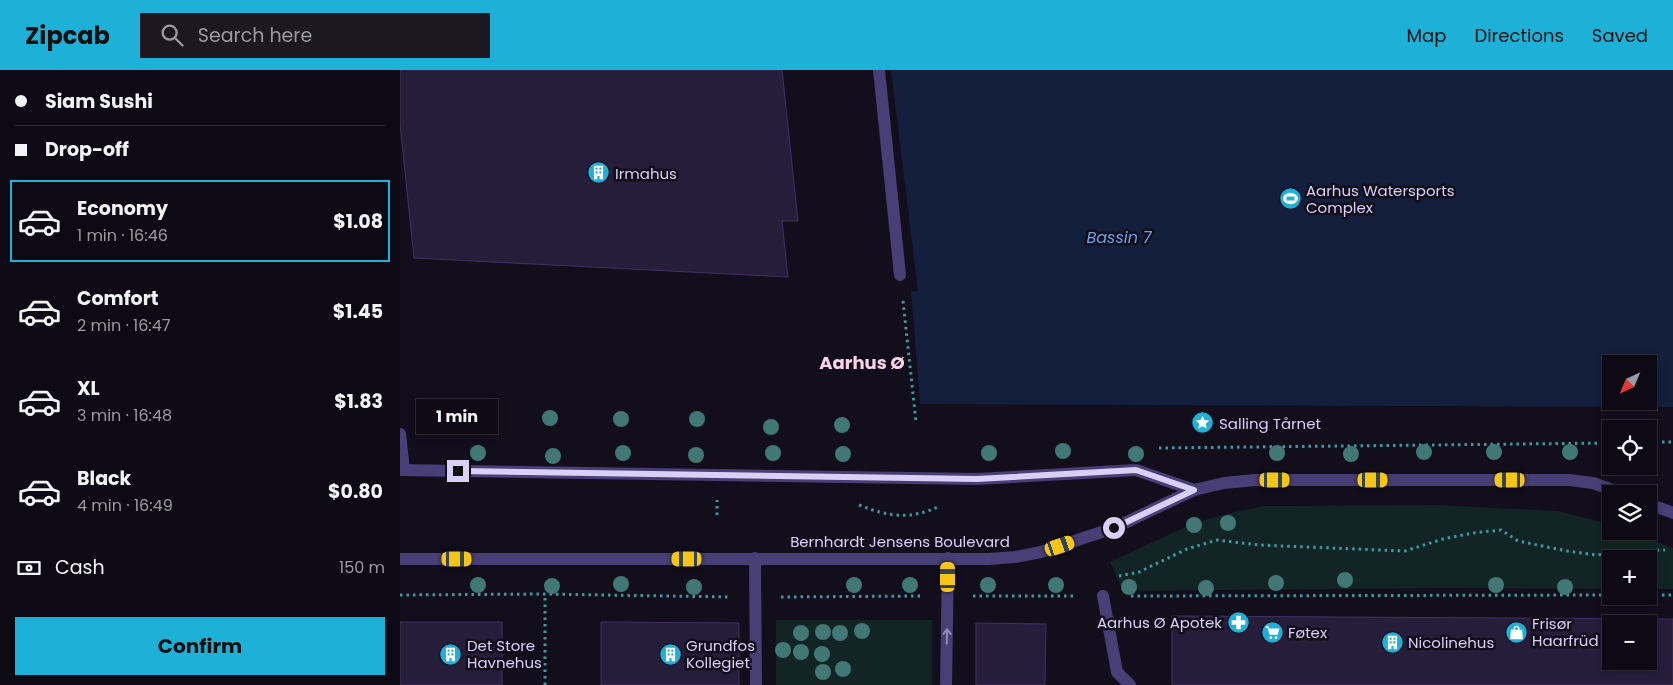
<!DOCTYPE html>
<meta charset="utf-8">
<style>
:root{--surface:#0e0a15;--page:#1c1822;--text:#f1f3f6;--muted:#9b9aa0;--line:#2e2b34;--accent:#1eb1d7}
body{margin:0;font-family:Poppins,sans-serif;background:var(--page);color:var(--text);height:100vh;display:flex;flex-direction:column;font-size:19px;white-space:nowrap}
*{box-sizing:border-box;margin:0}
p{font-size:16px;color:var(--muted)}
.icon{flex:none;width:28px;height:28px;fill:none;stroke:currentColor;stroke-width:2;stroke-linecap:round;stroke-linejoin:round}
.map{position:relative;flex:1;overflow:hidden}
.panel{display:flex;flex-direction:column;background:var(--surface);width:400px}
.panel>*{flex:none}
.banner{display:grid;align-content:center;height:110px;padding:0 15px;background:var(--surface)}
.needle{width:32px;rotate:224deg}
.controls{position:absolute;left:1202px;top:285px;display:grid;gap:10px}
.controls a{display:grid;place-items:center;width:55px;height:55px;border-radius:0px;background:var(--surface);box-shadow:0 2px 8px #0003,0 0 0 1px var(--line);font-size:25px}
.end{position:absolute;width:22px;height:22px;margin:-11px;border:6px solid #d9d0f8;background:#111;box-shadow:0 0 0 2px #111}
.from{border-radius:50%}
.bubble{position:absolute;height:35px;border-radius:0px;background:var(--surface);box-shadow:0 2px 8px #0003,0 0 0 1px var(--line);font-size:16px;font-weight:700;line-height:35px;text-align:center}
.car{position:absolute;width:15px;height:30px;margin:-15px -8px;border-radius:6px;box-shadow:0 0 4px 1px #0007;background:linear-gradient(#f5c518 24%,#345 0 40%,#f5c518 0 76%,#345 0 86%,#f5c518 0)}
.banner b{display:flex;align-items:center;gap:18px;height:48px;font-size:19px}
.banner b+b{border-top:1px solid var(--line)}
.banner i{width:12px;height:12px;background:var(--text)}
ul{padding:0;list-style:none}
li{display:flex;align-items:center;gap:15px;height:82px;margin:0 10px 8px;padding:0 5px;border:2px solid transparent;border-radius:0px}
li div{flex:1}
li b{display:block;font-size:19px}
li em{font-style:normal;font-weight:700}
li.current{border-color:var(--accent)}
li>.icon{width:45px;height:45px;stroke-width:1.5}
.pay{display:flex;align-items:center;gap:12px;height:55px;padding:0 15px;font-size:19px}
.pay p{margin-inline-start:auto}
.primary-button{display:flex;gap:10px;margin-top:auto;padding:10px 15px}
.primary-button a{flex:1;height:58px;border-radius:0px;background:var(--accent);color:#111;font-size:20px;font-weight:700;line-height:58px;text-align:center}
header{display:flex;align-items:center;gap:30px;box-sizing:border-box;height:70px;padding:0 25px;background:var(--accent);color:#111}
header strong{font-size:24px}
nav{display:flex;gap:28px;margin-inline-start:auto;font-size:18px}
.search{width:350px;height:45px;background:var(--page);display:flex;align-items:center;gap:12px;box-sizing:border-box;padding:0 18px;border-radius:0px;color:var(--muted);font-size:19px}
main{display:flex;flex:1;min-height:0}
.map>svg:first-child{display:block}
.green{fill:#122425}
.water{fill:#131f3c;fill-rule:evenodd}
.pier{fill:#120e1c}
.building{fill:#261d3b;stroke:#413263;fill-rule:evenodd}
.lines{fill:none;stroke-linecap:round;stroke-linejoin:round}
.path{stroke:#3d9ba0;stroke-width:3;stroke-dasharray:2.5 4;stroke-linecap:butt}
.service{stroke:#473f75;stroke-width:12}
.pedestrian{stroke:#473f75;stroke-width:12}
.minor{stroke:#473f75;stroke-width:12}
.tertiary{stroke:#473f75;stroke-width:12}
.tree{fill:#417876}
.oneway{stroke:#9088b6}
.route{stroke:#d9d0f8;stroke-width:6}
.labels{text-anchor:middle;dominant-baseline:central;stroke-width:5;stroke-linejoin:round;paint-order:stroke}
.poi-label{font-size:15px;fill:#d9d0f8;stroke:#120e1c;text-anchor:start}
.street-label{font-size:15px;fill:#d9d0f8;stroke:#120e1c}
.water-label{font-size:16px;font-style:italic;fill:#6ca3eb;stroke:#120e1c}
.quarter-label{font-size:18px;font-weight:bold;fill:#f9d2e6;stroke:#120e1c}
</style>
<header>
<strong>Zipcab</strong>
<div class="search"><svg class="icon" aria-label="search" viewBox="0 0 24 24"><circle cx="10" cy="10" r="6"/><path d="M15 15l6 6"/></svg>Search here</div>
<nav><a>Map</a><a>Directions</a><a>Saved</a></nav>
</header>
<main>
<section class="panel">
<div class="banner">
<b><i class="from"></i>Siam Sushi</b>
<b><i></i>Drop-off</b>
</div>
<ul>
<li class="current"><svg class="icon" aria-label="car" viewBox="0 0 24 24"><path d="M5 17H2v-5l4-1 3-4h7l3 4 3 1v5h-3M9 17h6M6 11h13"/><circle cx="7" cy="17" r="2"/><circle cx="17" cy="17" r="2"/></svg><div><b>Economy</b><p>1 min · 16:46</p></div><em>$1.08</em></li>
<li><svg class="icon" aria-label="car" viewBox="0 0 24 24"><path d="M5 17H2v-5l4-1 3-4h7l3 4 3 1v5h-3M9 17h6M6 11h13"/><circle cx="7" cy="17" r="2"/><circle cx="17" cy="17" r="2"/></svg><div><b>Comfort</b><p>2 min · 16:47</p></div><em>$1.45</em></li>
<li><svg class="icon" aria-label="car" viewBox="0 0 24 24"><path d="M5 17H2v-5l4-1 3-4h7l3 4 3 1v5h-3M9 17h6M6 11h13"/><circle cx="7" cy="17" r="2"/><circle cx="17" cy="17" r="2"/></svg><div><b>XL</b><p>3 min · 16:48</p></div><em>$1.83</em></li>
<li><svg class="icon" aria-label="car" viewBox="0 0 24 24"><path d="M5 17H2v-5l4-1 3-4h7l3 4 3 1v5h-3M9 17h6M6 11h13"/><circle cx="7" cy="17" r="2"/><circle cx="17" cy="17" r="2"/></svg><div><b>Black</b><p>4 min · 16:49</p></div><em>$0.80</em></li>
</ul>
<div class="pay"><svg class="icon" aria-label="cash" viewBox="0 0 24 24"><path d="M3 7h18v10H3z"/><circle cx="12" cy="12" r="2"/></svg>Cash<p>150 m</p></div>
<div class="primary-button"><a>Confirm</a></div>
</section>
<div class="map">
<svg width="1273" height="615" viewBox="0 0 1273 615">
<rect width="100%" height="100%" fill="#120e1c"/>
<!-- green -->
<path class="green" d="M1036,435L1158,441L1209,454L1211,455V461H1228L1273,478V519H1249V489H1211V519L1047,518L723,521L710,492L783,458L818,446L863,436Z
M376,550H532V615H376Z"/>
<!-- water -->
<path class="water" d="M491,0H1273V337L520,334L491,336L482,223L518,221ZM1211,294H1249V331H1211Z"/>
<!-- pier -->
<path class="pier" d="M511,221L520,334L491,336L482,223Z"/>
<!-- building -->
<path class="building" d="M0,0H382L398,151H382L388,207L14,188L0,54Z
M772,546L1273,549V615H772ZM1211,554H1249V591H1211Z
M0,552H102V615H0Z
M201,552L339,553V615H201Z
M576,553L646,554L645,615H576Z"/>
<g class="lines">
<!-- path -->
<path class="path" d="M503,231L516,352
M1249,372H1273
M759,378L1211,373
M459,435C489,447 510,450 540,436
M317,445V430
M719,506L739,502L787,479L817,470L859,475L1005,481L1043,469L1073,463L1101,460L1118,471L1167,481L1196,485L1230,481L1265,480
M0,525L145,524L329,527
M1249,525H1273
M573,526H677
M731,526L1211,525
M381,527L522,526
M145,615V524"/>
<!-- service -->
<path class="service" d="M0,400L577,409L736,400L794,420"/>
<!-- pedestrian -->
<path class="pedestrian" d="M479,0L500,205
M703,526L717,602L730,615"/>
<!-- minor -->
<path class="minor" d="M0,364L4,400
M355,488L356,615
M546,615L548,488"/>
<!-- tertiary -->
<path class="tertiary" d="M1249,434L1273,443
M0,489H589L615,487L641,482L714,458L794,420L824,413L855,410H1169L1193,413L1224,424"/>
</g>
<!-- trees -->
<g class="tree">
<circle cx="72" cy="347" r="8"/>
<circle cx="150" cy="348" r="8"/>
<circle cx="221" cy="349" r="8"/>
<circle cx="297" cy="349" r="8"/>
<circle cx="442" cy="355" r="8"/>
<circle cx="371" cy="357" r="8"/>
<circle cx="663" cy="381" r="8"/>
<circle cx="1024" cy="382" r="8"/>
<circle cx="1094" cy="382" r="8"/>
<circle cx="1170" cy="382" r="8"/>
<circle cx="78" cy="383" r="8"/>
<circle cx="223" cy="383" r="8"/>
<circle cx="373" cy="383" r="8"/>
<circle cx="589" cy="383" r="8"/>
<circle cx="877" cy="383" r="8"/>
<circle cx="443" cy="384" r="8"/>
<circle cx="736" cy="384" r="8"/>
<circle cx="951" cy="384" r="8"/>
<circle cx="296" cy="385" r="8"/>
<circle cx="153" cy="386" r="8"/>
<circle cx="828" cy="453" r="8"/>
<circle cx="794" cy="455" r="8"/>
<circle cx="945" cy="510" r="8"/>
<circle cx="876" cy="513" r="8"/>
<circle cx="221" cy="514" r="8"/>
<circle cx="78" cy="515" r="8"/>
<circle cx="454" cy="515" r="8"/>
<circle cx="510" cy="515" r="8"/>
<circle cx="588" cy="515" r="8"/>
<circle cx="656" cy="515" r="8"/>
<circle cx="1096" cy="515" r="8"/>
<circle cx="152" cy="516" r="8"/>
<circle cx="294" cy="517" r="8"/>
<circle cx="729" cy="517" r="8"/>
<circle cx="1165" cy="517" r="8"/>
<circle cx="806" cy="518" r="8"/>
<circle cx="462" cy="561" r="8"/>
<circle cx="423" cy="562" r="8"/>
<circle cx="401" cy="563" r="8"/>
<circle cx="440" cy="563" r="8"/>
<circle cx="383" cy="580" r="8"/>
<circle cx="401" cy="582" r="8"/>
<circle cx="422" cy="584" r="8"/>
<circle cx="443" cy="599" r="8"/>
<circle cx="423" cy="602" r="8"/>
</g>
<!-- one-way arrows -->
<defs><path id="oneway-shaft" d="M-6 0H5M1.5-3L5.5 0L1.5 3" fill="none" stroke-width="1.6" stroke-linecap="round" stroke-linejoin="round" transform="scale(1.25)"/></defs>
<use class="oneway" href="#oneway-shaft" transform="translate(547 566) rotate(-89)"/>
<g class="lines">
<!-- route -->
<path class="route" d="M58,401L577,409L736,400L794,420L714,458"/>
</g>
<!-- icons -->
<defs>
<symbol id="building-disc" viewBox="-11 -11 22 22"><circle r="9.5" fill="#1eb1d7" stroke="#120e1c"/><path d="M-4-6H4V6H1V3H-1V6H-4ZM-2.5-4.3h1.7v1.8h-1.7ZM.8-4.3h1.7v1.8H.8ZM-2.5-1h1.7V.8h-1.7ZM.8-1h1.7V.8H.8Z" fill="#fff"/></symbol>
<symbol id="stadium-disc" viewBox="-11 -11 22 22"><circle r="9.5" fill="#1eb1d7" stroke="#120e1c"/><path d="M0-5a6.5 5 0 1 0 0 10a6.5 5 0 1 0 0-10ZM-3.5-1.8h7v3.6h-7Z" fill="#fff"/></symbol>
<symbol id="sight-disc" viewBox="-11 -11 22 22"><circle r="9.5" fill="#1eb1d7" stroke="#120e1c"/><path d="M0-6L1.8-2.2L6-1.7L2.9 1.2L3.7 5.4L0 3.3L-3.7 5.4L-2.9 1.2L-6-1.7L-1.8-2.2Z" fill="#fff"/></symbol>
<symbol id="pharmacy-disc" viewBox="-11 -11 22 22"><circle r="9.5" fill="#1eb1d7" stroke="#120e1c"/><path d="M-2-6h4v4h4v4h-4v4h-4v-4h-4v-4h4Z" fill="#fff"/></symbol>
<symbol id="supermarket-disc" viewBox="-11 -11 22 22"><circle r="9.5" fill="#1eb1d7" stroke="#120e1c"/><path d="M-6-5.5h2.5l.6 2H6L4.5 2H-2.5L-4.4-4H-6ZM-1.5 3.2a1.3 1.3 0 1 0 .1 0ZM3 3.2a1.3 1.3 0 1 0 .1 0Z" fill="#fff"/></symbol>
<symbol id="shop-disc" viewBox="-11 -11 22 22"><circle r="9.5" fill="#1eb1d7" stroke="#120e1c"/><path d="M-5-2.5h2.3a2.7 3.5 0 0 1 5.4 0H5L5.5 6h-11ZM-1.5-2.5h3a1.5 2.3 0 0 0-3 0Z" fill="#fff"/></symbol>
</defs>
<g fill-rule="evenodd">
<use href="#building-disc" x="186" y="90" width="25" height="25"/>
<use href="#stadium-disc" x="878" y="116" width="25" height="25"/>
<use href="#sight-disc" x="790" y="340" width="25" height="25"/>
<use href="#pharmacy-disc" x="826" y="540" width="25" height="25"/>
<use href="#supermarket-disc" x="860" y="550" width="25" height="25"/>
<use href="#shop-disc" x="1104" y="550" width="25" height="25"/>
<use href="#building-disc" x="980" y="560" width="25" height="25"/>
<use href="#building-disc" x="38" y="572" width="25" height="25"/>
<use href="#building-disc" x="258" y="572" width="25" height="25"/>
</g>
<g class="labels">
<!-- poi labels -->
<g class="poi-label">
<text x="215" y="103">Irmahus</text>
<text x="906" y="120">Aarhus Watersports<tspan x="906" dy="17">Complex</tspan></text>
<text x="819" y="353">Salling Tårnet</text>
<text x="822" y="552" text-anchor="end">Aarhus Ø Apotek</text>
<text x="1132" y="553">Frisør<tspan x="1132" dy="17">Haarfrüd</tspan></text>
<text x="888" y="562">Føtex</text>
<text x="1008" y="572">Nicolinehus</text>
<text x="67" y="575">Det Store<tspan x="67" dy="17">Havnehus</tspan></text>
<text x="286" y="575">Grundfos<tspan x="286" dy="17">Kollegiet</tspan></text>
</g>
<!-- street labels -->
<g class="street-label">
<text x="500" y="471">Bernhardt Jensens Boulevard</text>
</g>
<!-- water labels -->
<g class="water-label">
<text x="719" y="167">Bassin 7</text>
</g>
<!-- quarter labels -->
<g class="quarter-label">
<text x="462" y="292">Aarhus Ø</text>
</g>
</g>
</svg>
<div class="controls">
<a><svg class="needle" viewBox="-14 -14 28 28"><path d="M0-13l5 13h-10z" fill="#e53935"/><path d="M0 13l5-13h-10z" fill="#9b9aa0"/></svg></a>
<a><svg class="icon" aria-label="locate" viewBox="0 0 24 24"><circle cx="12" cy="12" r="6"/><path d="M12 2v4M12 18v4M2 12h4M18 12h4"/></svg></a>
<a><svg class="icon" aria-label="layers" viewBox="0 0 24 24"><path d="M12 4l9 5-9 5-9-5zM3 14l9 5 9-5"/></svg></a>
<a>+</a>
<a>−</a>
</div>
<i class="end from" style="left:714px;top:458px"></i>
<i class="end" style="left:58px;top:401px"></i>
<div class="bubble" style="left:16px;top:329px;width:82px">1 min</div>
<i class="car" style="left:875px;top:410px;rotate:90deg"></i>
<i class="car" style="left:973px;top:410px;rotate:90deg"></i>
<i class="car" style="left:1110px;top:410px;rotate:270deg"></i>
<i class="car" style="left:660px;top:476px;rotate:71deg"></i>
<i class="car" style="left:57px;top:489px;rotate:90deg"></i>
<i class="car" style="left:287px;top:489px;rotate:270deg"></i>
<i class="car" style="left:548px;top:507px;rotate:0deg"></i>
</div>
</main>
